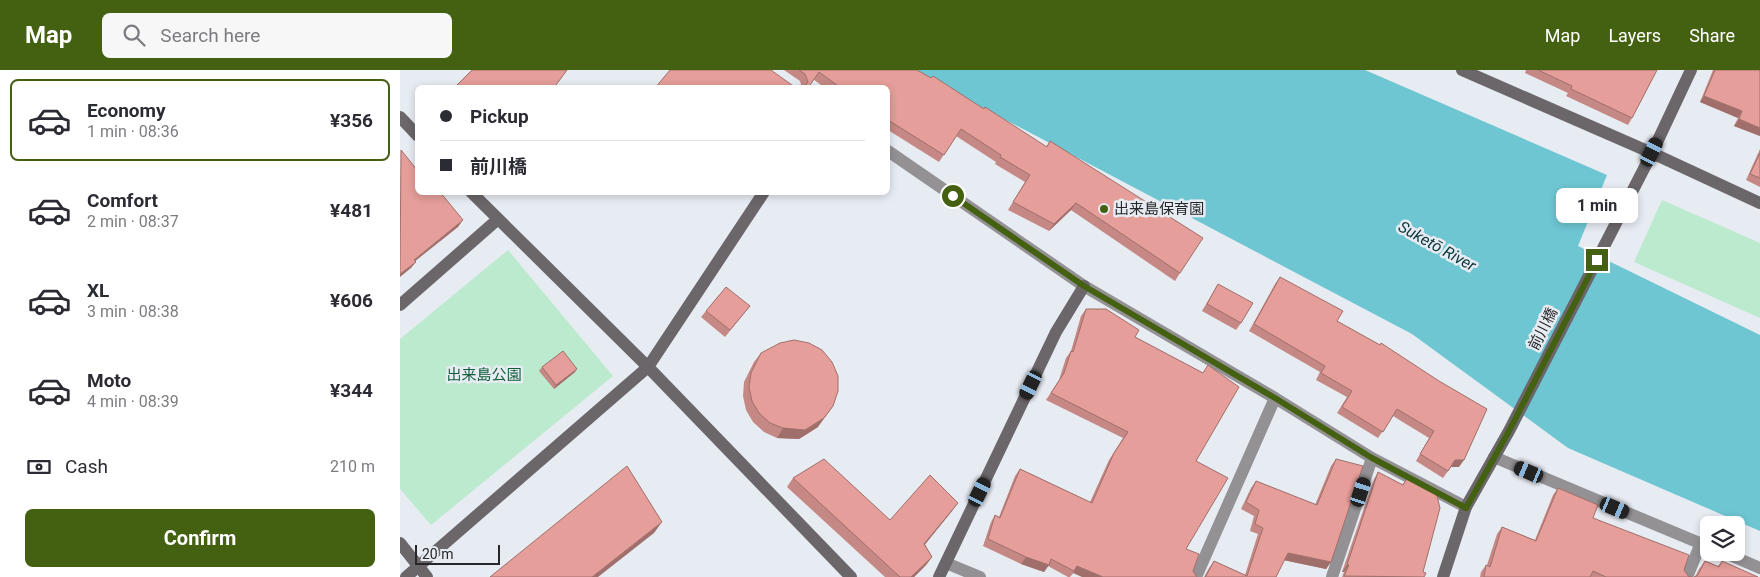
<!DOCTYPE html>
<meta charset="utf-8">
<style>
:root{--surface:#fff;--page:#f7f7f7;--text:#2b2b33;--muted:#7c7c81;--line:#e1e1e2;--accent:#446011}
body{margin:0;font-family:Roboto,"Noto Sans JP",sans-serif;background:var(--page);color:var(--text);height:100vh;display:flex;flex-direction:column;font-size:19px;white-space:nowrap}
*{box-sizing:border-box;margin:0}
p{font-size:16px;color:var(--muted)}
.icon{flex:none;width:28px;height:28px;fill:none;stroke:currentColor;stroke-width:2;stroke-linecap:round;stroke-linejoin:round}
.map{position:relative;flex:1;overflow:hidden}
.details{display:flex;flex-direction:column;background:var(--surface);width:400px}
.details>*{flex:none}
.top-card{position:absolute;left:15px;top:15px;width:475px;height:110px;border-radius:8px;box-shadow:0 2px 8px #0003;display:grid;align-content:center;height:110px;padding:0 25px;background:var(--surface)}
.fabs{position:absolute;left:1300px;top:446px;display:grid;gap:10px}
.fabs a{display:grid;place-items:center;width:45px;height:45px;border-radius:8px;background:var(--surface);box-shadow:0 2px 8px #0003;font-size:25px}
.scale{position:absolute;left:15px;bottom:12px;width:85px;box-sizing:border-box;padding-left:5px;border:2px solid #26272a;border-top:0;font-size:14px;line-height:18px;white-space:nowrap;color:#26272a;-webkit-text-stroke:4px #e7ebf2;paint-order:stroke}
.end{position:absolute;width:22px;height:22px;margin:-11px;border:6px solid #446011;background:#fff;box-shadow:0 0 0 2px #fff}
.from{border-radius:50%}
.bubble{position:absolute;height:35px;border-radius:8px;background:var(--surface);box-shadow:0 2px 8px #0003;font-size:16px;font-weight:700;line-height:35px;text-align:center}
.car{position:absolute;width:15px;height:30px;margin:-15px -8px;border-radius:6px;box-shadow:0 0 4px 1px #0007;background:linear-gradient(#222 24%,#8ab4d8 0 40%,#222 0 76%,#8ab4d8 0 86%,#222 0)}
.top-card b{display:flex;align-items:center;gap:18px;height:48px;font-size:19px}
.top-card b+b{border-top:1px solid var(--line)}
.top-card i{width:12px;height:12px;background:var(--text)}
ul{padding:9px 0 0;list-style:none}
li{display:flex;align-items:center;gap:15px;height:82px;margin:0 10px 8px;padding:0 15px;border:2px solid transparent;border-radius:8px}
li div{flex:1}
li b{display:block;font-size:19px}
li em{font-style:normal;font-weight:700}
li.selected{border-color:var(--accent)}
li>.icon{width:45px;height:45px;stroke-width:1.5}
.pay{display:flex;align-items:center;gap:12px;height:55px;padding:0 25px;font-size:19px}
.pay p{margin-inline-start:auto}
.cta{display:flex;gap:10px;margin-top:auto;padding:10px 25px}
.cta a{flex:1;height:58px;border-radius:8px;background:var(--accent);color:#fff;font-size:20px;font-weight:700;line-height:58px;text-align:center}
header{display:flex;align-items:center;gap:30px;box-sizing:border-box;height:70px;padding:0 25px;background:var(--accent);color:#fff}
header strong{font-size:24px}
nav{display:flex;gap:28px;margin-inline-start:auto;font-size:18px}
.search{width:350px;height:45px;background:var(--page);display:flex;align-items:center;gap:12px;box-sizing:border-box;padding:0 18px;border-radius:8px;color:var(--muted);font-size:19px}
main{display:flex;flex:1;min-height:0}
.map>svg:first-child{display:block}
.green{fill:#bceace}
.water{fill:#6fc6d3}
.lines{fill:none;stroke-linecap:round;stroke-linejoin:round}
.street{stroke:#939194;stroke-width:12}
.secondary{stroke:#6a666a;stroke-width:12}
.wall{fill:#c58884}
.shaded-wall{fill:#a06f6b}
.building{fill:#e59e99;stroke:#a06f6b}
.route{stroke:#446011;stroke-width:6}
.poi-dot{fill:#446011;stroke:#e7ebf2;stroke-width:2}
.labels{text-anchor:middle;dominant-baseline:central;stroke-width:5;stroke-linejoin:round;paint-order:stroke}
.poi-label{font-size:15px;fill:#26272a;stroke:#e7ebf2;text-anchor:start}
.street-label{font-size:15px;fill:#26272a;stroke:#e7ebf2}
.park-label{font-size:15px;fill:#115e3b;stroke:#e7ebf2}
.water-label{font-size:16px;font-style:italic;fill:#0c373c;stroke:#e7ebf2}
</style>
<header>
<strong>Map</strong>
<div class="search"><svg class="icon" aria-label="search" viewBox="0 0 24 24"><circle cx="10" cy="10" r="6"/><path d="M15 15l6 6"/></svg>Search here</div>
<nav><a>Map</a><a>Layers</a><a>Share</a></nav>
</header>
<main>
<section class="details">
<ul>
<li class="selected"><svg class="icon" aria-label="car" viewBox="0 0 24 24"><path d="M5 17H2v-5l4-1 3-4h7l3 4 3 1v5h-3M9 17h6M6 11h13"/><circle cx="7" cy="17" r="2"/><circle cx="17" cy="17" r="2"/></svg><div><b>Economy</b><p>1 min · 08:36</p></div><em>¥356</em></li>
<li><svg class="icon" aria-label="car" viewBox="0 0 24 24"><path d="M5 17H2v-5l4-1 3-4h7l3 4 3 1v5h-3M9 17h6M6 11h13"/><circle cx="7" cy="17" r="2"/><circle cx="17" cy="17" r="2"/></svg><div><b>Comfort</b><p>2 min · 08:37</p></div><em>¥481</em></li>
<li><svg class="icon" aria-label="car" viewBox="0 0 24 24"><path d="M5 17H2v-5l4-1 3-4h7l3 4 3 1v5h-3M9 17h6M6 11h13"/><circle cx="7" cy="17" r="2"/><circle cx="17" cy="17" r="2"/></svg><div><b>XL</b><p>3 min · 08:38</p></div><em>¥606</em></li>
<li><svg class="icon" aria-label="car" viewBox="0 0 24 24"><path d="M5 17H2v-5l4-1 3-4h7l3 4 3 1v5h-3M9 17h6M6 11h13"/><circle cx="7" cy="17" r="2"/><circle cx="17" cy="17" r="2"/></svg><div><b>Moto</b><p>4 min · 08:39</p></div><em>¥344</em></li>
</ul>
<div class="pay"><svg class="icon" aria-label="cash" viewBox="0 0 24 24"><path d="M3 7h18v10H3z"/><circle cx="12" cy="12" r="2"/></svg>Cash<p>210 m</p></div>
<div class="cta"><a>Confirm</a></div>
</section>
<div class="map">
<svg width="1360" height="507" viewBox="0 0 1360 507">
<rect width="100%" height="100%" fill="#e7ebf2"/>
<!-- green -->
<path class="green" d="M1262,130L1360,173V248L1234,192Z
M108,180L213,306L31,455L0,419V269Z"/>
<!-- water -->
<path class="water" d="M511,0H965L1207,105L1178,176L1360,265V461L1168,378L1012,264Z"/>
<g class="lines">
<!-- street -->
<path class="street" d="M488,81L684,216L875,328L972,388L1066,437
M1094,387L1309,477
M1323,482L1360,498
M546,493L580,507
M796,507L875,328
M932,507L972,388
M1287,507L1301,473"/>
<!-- secondary -->
<path class="secondary" d="M1062,0L1252,83L1360,133
M0,47L18,66
M71,122L248,297L451,507
M0,235L97,150
M0,473L27,507
M6,507L248,297L364,122
M539,507L656,262L684,216
M1043,507L1066,437L1109,361L1252,83L1291,0"/>
</g>
<!-- wall -->
<path class="wall" d="M384,0H517L646,77L650,71L780,203L775,211L671,140L649,161L608,140L625,112L595,94L596,92L556,66L539,92L488,60V18H425L413,9L408,18H402L400,11Z
M1126,0H1257L1232,48L1228,55L1166,26L1168,23L1125,3Z
M1313,0H1360V66L1334,56L1338,48L1300,32Z
M1360,79V117L1346,110Z
M880,207L937,251L980,275L1059,397H1051L1043,408L1016,391L1029,368L993,346L978,368L937,343L947,327L916,310L920,302L849,261L875,214Z
M818,214L841,253L836,260L802,241Z
M350,236L325,267L301,247L306,241Z
M686,239L735,267L803,303L839,317L670,507H668L648,496L644,502L621,494L583,476L591,452L595,445L599,447L615,406L620,399L690,432L709,390L723,368L646,330L659,310L666,288L671,281L681,246Z
M361,283L418,357L399,369L377,368L364,362L353,352L346,340L343,326L344,312L354,292Z
M142,297L175,302L154,319L139,301Z
M936,389L931,492L926,499L884,490L876,507H804L809,498L814,491L845,505L858,464L850,461L854,446L841,439L851,418L856,411L915,435L931,396Z
M978,402L1002,415L1008,407L1023,502L1024,507H942L944,502H942L974,409Z
M393,408L490,450L552,441L525,474L532,487L526,495L514,507H485L387,417Z
M1158,418L1193,448L1284,500L1289,507H1292H1080L1081,502L1086,495H1087L1097,464L1102,457L1135,470L1153,425Z
M1305,491L1318,496L1322,491L1358,507H1295L1299,499Z"/>
<!-- shaded-wall -->
<path class="shaded-wall" d="M1304,26L1342,41L1338,48L1300,32Z
M1339,49L1360,58V66L1334,56Z
M676,133L671,140L649,161L654,154Z
M63,150L58,157L9,196L14,190Z
M16,192L11,198L0,207V204Z
M177,299L175,302L154,319L156,315Z
M433,336L418,357L399,369L377,368L383,358Z
M1055,390H1064L1059,397H1051Z
M558,433L552,441L519,482L524,474Z
M262,452L254,463L198,507H192Z
M888,483L931,492L926,499L883,490Z
M532,487L526,495L514,507H511Z
M626,487L649,495L644,502L621,494Z
M947,495H949L944,502H942Z
M677,496L703,507H682L673,503Z"/>
<!-- building -->
<path class="building" d="M72,0H167L156,15L159,18H54Z
M270,0H371L396,18H255Z
M399,0H517L531,8L533,6L584,39L585,37L647,77L650,71L803,168L780,203L676,133L654,154L613,132L630,105L600,87L601,85L561,59L544,85L488,50V18H441L419,2L408,18H404L408,12L405,4Z
M1138,0H1257L1232,48L1171,19L1172,16Z
M1315,0H1360V58L1339,49L1342,41L1304,26Z
M1,80L18,101V122H40L63,150L14,190L16,192L0,204Z
M1360,83V108L1350,104Z
M880,207L943,241L937,251L980,275L981,273L1039,311L1087,339L1064,390H1055L1048,401L1020,384L1034,361L997,339L983,362L942,337L952,321L921,303L925,296L854,254Z
M818,214L853,233L841,253L807,234Z
M326,217L350,236L330,260L306,241Z
M686,239H706L739,260L735,267L803,303L808,295L839,317L796,391L828,408L786,479L799,484L793,501L797,507H703L677,496L674,501L651,489L649,495L626,487L588,469L595,445L600,448L620,399L692,433L714,383L728,362L651,323L664,303L671,281L673,282Z
M394,270L409,273L422,280L432,292L438,306V321L433,336L424,348L405,360L383,358L370,353L359,343L352,331L349,317L351,303L361,283L380,273Z
M163,281L177,299L156,315L142,297Z
M424,389L490,450L530,405L558,433L524,474L532,487L511,507H500L393,408Z
M936,389L963,396L931,492L888,483L876,507H805L806,506L814,491L847,506L863,458L855,454L859,440L846,432L856,411L917,435Z
M227,396L262,452L192,507H90Z
M978,402L1003,415L1008,407L1036,422L1040,438L1023,502L1026,503L1024,507L944,506L949,495H947Z
M1158,418L1198,435L1193,448L1289,485L1284,500L1289,507H1292H1206L1193,501L1190,507H1084L1086,495L1090,497L1102,457L1136,471Z
M1305,491L1319,497L1322,491L1358,507H1294L1298,505Z"/>
<g class="lines">
<!-- route -->
<path class="route" d="M553,126L684,216L875,328L972,388L1066,438L1109,361L1197,190"/>
</g>
<!-- markers -->
<circle class="poi-dot" cx="704" cy="139" r="5"/>
<g class="labels">
<!-- poi labels -->
<g class="poi-label">
<text x="714" y="139">出来島保育園</text>
</g>
<!-- street labels -->
<g class="street-label">
<text transform="translate(1143 259) rotate(-63)">前川橋</text>
</g>
<!-- park labels -->
<g class="park-label">
<text x="84" y="305">出来島公園</text>
</g>
<!-- water labels -->
<g class="water-label">
<text transform="translate(1037 176) rotate(29)">Suketō River</text>
</g>
</g>
</svg>
<div class="fabs">
<a><svg class="icon" aria-label="layers" viewBox="0 0 24 24"><path d="M12 4l9 5-9 5-9-5zM3 14l9 5 9-5"/></svg></a>
</div>
<div class="scale">20 m</div>
<i class="end from" style="left:553px;top:126px"></i>
<i class="end" style="left:1197px;top:190px"></i>
<div class="bubble" style="left:1156px;top:118px;width:82px">1 min</div>
<i class="car" style="left:1252px;top:82px;rotate:26deg"></i>
<i class="car" style="left:631px;top:315px;rotate:206deg"></i>
<i class="car" style="left:1129px;top:402px;rotate:293deg"></i>
<i class="car" style="left:580px;top:422px;rotate:26deg"></i>
<i class="car" style="left:961px;top:422px;rotate:18deg"></i>
<i class="car" style="left:1215px;top:438px;rotate:113deg"></i>
<div class="top-card">
<b><i class="from"></i>Pickup</b>
<b><i></i>前川橋</b>
</div>
</div>
</main>
